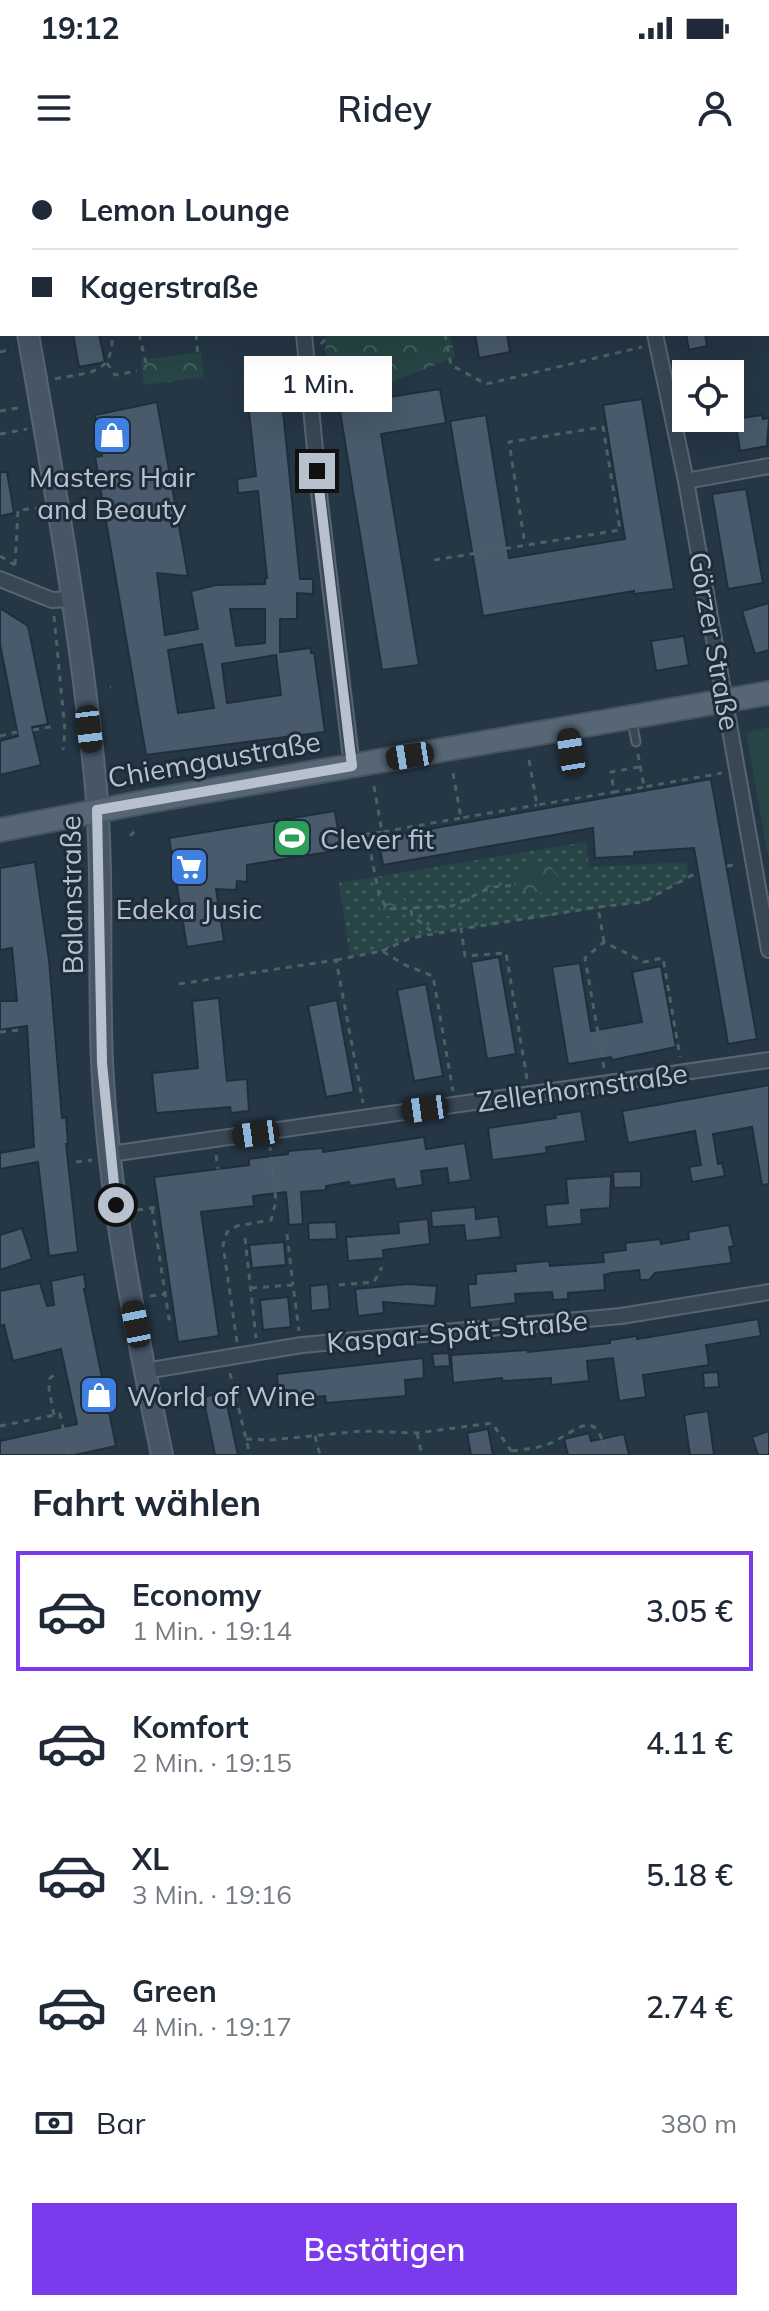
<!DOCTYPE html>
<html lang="de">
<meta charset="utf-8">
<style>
:root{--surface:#fff;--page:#f6f6f7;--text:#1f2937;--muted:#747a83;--line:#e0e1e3;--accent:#7c3aed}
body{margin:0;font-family:Mulish,sans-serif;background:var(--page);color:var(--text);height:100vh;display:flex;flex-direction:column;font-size:30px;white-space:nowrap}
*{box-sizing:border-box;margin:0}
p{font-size:26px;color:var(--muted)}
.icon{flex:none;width:44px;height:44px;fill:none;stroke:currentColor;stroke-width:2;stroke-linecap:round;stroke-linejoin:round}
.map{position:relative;height:1295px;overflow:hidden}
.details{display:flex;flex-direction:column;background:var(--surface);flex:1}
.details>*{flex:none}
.banner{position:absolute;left:0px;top:0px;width:770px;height:176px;box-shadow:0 8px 32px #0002;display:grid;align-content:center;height:176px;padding:0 32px;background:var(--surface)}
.controls{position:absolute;left:672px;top:200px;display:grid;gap:16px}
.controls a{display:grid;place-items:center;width:72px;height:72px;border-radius:0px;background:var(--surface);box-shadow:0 8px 32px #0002;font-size:40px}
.end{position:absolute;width:36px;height:36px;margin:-18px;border:10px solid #b7c2ce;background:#111;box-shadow:0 0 0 4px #111}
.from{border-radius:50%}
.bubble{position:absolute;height:56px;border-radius:0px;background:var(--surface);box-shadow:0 8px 32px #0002;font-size:26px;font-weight:600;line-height:56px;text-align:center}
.car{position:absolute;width:24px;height:48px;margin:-24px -12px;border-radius:10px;box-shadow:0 0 6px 2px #0007;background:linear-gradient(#222 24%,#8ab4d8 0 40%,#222 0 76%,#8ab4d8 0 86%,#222 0)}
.banner b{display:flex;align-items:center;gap:28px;height:76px;font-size:30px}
.banner b+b{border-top:2px solid var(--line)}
.banner i{width:20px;height:20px;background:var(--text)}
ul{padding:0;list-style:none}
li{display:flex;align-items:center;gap:24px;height:120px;margin:0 16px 12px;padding:0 16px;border:4px solid transparent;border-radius:0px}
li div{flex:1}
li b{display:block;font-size:30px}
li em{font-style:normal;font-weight:600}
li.current{border-color:var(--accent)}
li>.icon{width:72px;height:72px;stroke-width:1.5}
h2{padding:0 32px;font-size:36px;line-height:96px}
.pay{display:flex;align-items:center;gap:20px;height:88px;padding:0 32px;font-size:30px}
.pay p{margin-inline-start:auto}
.action{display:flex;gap:16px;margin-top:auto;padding:16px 32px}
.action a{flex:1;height:92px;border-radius:0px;background:var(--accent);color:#fff;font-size:32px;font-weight:600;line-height:92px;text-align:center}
.status{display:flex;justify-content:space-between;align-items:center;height:56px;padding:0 40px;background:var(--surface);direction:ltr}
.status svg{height:22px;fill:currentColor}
header{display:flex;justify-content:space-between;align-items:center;height:104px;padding:0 32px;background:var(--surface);font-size:36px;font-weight:600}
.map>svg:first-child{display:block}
.grass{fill:url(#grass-dots)}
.park{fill:url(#park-crowns)}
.pitch{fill:#274546}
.building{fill:#485a6b;stroke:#202e3c;stroke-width:2;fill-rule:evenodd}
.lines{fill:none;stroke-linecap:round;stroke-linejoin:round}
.lane-casing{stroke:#586571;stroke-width:11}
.street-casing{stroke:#586571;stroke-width:18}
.secondary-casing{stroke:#586571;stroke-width:24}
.primary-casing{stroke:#465360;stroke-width:26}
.path{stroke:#476364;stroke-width:3;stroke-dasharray:6 6;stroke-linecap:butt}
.lane{stroke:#394754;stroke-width:7}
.street{stroke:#394754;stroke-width:14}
.secondary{stroke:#475667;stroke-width:20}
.primary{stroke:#576674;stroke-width:22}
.route{stroke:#b7c2ce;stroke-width:10}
.labels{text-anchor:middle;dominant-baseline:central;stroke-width:6;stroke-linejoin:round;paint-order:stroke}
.poi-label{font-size:28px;fill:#b7c2ce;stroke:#1e2c3a}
.street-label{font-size:28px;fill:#b7c2ce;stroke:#1e2c3a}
</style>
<div class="status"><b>19:12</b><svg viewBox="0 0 49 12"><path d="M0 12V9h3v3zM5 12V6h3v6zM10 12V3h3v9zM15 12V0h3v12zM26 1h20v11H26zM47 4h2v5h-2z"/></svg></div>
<header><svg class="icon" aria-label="menu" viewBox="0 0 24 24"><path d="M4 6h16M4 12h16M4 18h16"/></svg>Ridey<svg class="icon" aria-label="person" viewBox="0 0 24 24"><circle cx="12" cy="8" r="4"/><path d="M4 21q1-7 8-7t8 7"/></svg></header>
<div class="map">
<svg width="769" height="1295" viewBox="0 0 769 1295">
<defs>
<pattern id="grass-dots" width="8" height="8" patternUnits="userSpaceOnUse" patternTransform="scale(2)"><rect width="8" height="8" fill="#274546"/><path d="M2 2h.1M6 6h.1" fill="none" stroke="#445e60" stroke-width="1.8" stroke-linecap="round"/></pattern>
<pattern id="park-crowns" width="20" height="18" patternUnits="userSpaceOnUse" patternTransform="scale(2)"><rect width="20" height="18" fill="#274546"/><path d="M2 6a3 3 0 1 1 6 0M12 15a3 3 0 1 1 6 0" fill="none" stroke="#445e60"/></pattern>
</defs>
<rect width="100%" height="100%" fill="#253645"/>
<!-- grass -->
<path class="grass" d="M586,682L589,707L686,702L689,717L643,742L433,773L411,778L382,791L350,797L339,723Z"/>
<!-- park -->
<path class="park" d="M325,174H450L455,197L385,225L327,221Z
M201,192L204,217L144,225L141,200Z
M539,704L550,705L557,715V723L551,731L530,734L516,725L514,719L525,709Z
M471 728a10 10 0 1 1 20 0a10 10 0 1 1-20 0Z
M394,732L413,747L412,754L387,756L380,748L378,737L384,733Z"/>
<!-- pitch -->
<path class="pitch" d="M769,567V703L746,573Z"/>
<!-- building -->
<path class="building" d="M73,174H99L105,202L79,207Z
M475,174H507L510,192L479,198Z
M686,174H705L707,186L689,190Z
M280,221L300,419H313V434L297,433V459H280V492L311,488V493L314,492L325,572L146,595L95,297L102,296L95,255L157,242L188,416L157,413L165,475L198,469L191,431L216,425L265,424V418H267L258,331L238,333L237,319L256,316L246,224ZM230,449H265V483L236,486ZM202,484L214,548L178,553L168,490ZM276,495L281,535L227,543L222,504Z
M440,229L446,263L381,274L419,505L382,510L339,245Z
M642,239L674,429L634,434V431L483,456L450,261L486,255L509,398L625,379L603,245Z
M762,255L763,259L769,258L767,286L740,291L735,259Z
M0,312H7L14,353L0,356Z
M746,329L763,423L728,429L712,334Z
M769,443V490L755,494L742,451Z
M0,448L28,466L48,564L32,567L41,605L0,615V581L18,576L0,484Z
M684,476L689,505L656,511L651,481Z
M711,619L757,879L728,884L694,688L634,692V696L595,698L593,668L383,705L378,678Z
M335,651L341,690L247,705V722L237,721L236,730L216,729L224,781L187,787L169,678Z
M35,702L49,800L62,958L66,957L68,984H66L78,1092L49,1096L38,1002L0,1009V993L34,987L27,866L0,870V841H17L12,788L0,790V708Z
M499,797L516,894L487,899L471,802Z
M580,803L591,871L642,862L632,812L661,806L676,887L612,900L611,897L568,904L552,807Z
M426,824L443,916L414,921L397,830Z
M219,838L227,921L247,919L249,951L231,953L230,947L156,953L152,913L198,908L192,841Z
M337,840L354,932L326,937L308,846Z
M769,925V1024L762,1025L752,967L713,974L718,1004L722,1003L725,1016L692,1022L689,1007L701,1005L695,971L628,983L622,951Z
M581,951L586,981L546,987L547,993L492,1000L488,968L556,958L555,955Z
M424,977L426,989L465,983L471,1020L449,1023L447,1008L421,1011L423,1025L396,1029L394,1019L350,1026L349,1022L326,1026V1030L301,1032L303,1064L289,1065L286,1032L253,1036L254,1046L201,1052L219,1176L178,1182L154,1017L249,1005V999L288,994V991L323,988V992Z
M641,1011V1027L614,1028L613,1012Z
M611,1016L610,1048L581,1050L582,1064L547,1067L545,1045L568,1043L566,1019Z
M475,1047L476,1059L498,1056L501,1077L466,1081L464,1065L432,1067L431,1051Z
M428,1059L430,1084L383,1090L384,1098L348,1101L346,1077L399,1073L398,1062Z
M336,1062L337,1079L309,1080L308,1063Z
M729,1065L734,1086L729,1087L732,1103L655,1113L649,1120H640L639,1110L611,1113L604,1115L605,1130L568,1133V1139L553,1140L552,1132L515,1134L516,1143L470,1148L468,1124H476V1114L516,1111L515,1104L549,1101L550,1106L604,1102L603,1093L626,1090L625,1083L660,1079L661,1084L689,1079L688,1072Z
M22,1068L32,1099L0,1110V1075Z
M284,1082L286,1105L252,1108L249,1085Z
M84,1114L86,1128L84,1129L116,1286L75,1295H0V1281L77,1264L61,1189L13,1201L4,1165L0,1166V1131L40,1123L47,1146L54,1145L51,1121Z
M328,1124L330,1149L311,1151L310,1126Z
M408,1124L437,1126L435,1146L383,1142L384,1153L358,1156L355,1129Z
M288,1137L291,1167L263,1170L260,1140Z
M758,1159L761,1176L706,1185L709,1205L643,1215L646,1237L619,1241L613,1198L587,1201L589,1221L551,1225V1218L502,1221V1218L453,1223L451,1195L528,1190V1192L585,1186L610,1183V1180L637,1176V1179Z
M449,1193L450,1206L434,1207L432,1194Z
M423,1198L424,1218L405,1220L406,1236L326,1243L325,1236L279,1240L277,1214Z
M718,1212L719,1227L704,1228L703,1213Z
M224,1232L228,1249L238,1295H215L203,1237Z
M708,1251L714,1295H690L684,1255Z
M488,1269L493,1295H471L467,1273Z
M769,1271V1295H758L752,1277Z
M589,1273L591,1281L624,1274L629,1295H568L564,1279Z"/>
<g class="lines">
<defs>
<path id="lane" d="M632,561L636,582
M568,572L571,592"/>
<path id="street" d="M420,0L421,2
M627,0L628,2
M0,60H2
M304,174L320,342L352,606
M655,174L686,321L769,790
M686,321L769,306
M0,419L52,440L73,439
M110,994L769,900
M145,1211L302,1185L621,1156L769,1132"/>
<path id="secondary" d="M0,15L2,26
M28,174C54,321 80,468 95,617C104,711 98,806 102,901C108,1034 135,1165 162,1295"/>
<path id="primary" d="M0,670L149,641L769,533"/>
</defs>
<!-- lane casing -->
<use href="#lane" class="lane-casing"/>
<!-- street casing -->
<use href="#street" class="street-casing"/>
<!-- secondary casing -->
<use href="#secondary" class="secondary-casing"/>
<!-- primary casing -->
<use href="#primary" class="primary-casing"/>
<!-- path -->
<path class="path" d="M0,116H1
M0,137L2,136
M0,158H2
M139,174L146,203
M196,174L198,197
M445,174L451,205L486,224L642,187
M321,184L330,174
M0,192L12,189
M107,203L115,215L137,211
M55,219C88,212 114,216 112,174
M0,251L23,247
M0,274L27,269
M0,396L15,405
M434,400L620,370L603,267L509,282L525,385
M15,405L18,350L40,348
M54,456L65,571L63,590
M110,527H111
M33,570L55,566
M0,576L17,572
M638,594L644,627L722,613
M529,600L537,645L614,632
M639,607L611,612L614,632L644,627
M129,610L134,612
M453,613L461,658L537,645
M374,626L382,672L461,658
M382,672L367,674L379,735L387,749L452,746L492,727L516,725
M130,676L138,668
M727,706L739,704
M69,725L81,724
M411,750L412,755L433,773
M604,782L598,747L643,742L698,712
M382,791L411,778L461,769
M336,800L382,791L405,805L433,816L453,931
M179,824L336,800L363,943
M0,872L19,870
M604,908L585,798L604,782L644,802L663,798L680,897
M527,919L506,793L465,796L461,769L598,747
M216,995L218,1009
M76,1002L92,1000
M152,1048L169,1159L175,1158
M137,1050L158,1047
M287,1074L293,1125
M245,1078L256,1178
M339,1125L374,1122L382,1107
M251,1128L293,1125L299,1171
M150,1136L165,1134
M237,1182L223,1085L227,1072L237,1066L271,1060L276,1041L270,987
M230,1213L250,1295
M54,1255L49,1229L50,1218L59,1212
M0,1266L60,1254L64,1272
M417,1273L422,1295
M315,1276L320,1295
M246,1279L270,1280L362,1271L417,1273L492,1263L514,1295
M67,1288L69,1295
M512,1291C525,1289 539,1288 551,1283C579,1270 596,1245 606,1295"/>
<!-- lane -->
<use href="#lane" class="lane"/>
<!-- street -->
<use href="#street" class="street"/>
<!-- secondary -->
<use href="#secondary" class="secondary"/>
<!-- primary -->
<use href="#primary" class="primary"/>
</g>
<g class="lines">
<!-- route -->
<path class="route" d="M116,1045L102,903L97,650L352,606L317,311"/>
</g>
<!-- icons -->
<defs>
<symbol id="shop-square" viewBox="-11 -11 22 22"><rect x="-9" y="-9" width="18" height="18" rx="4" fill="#3f7fe0" stroke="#1e2c3a"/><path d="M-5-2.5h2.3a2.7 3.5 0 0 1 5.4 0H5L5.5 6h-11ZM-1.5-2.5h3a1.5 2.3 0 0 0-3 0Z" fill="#fff"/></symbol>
<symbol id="stadium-square" viewBox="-11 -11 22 22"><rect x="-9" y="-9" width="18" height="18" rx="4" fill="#2e9e5b" stroke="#1e2c3a"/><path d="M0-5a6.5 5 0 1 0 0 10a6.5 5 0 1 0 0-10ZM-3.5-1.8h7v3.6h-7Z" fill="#fff"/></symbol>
<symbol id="supermarket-square" viewBox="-11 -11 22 22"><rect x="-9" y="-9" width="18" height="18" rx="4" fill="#3f7fe0" stroke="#1e2c3a"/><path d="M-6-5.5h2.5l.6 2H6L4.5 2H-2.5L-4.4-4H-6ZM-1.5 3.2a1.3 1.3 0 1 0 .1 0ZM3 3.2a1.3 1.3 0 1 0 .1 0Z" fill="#fff"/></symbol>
</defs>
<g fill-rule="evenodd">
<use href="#shop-square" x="90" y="253" width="44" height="44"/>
<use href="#stadium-square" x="270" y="656" width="44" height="44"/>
<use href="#supermarket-square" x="167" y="685" width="44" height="44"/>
<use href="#shop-square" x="77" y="1213" width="44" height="44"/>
</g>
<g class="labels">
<!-- poi labels -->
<g class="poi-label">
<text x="112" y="316">Masters Hair<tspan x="112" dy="32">and Beauty</tspan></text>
<text x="320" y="678" text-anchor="start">Clever fit</text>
<text x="189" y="748">Edeka Jusic</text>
<text x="127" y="1235" text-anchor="start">World of Wine</text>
</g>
<!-- street labels -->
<g class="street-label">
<text transform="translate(715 481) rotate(80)">Görzer Straße</text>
<text transform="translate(214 599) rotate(-10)">Chiemgaustraße</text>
<text transform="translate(71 735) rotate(-91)">Balanstraße</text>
<text transform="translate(582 927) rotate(-8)">Zellerhornstraße</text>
<text transform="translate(457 1171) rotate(-5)">Kaspar-Spät-Straße</text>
</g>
</g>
</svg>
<div class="controls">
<a><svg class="icon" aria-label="locate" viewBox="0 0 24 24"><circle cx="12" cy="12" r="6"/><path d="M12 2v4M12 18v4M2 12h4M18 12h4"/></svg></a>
</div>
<i class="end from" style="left:116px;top:1045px"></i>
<i class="end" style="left:317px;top:311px"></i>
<div class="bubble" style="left:244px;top:196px;width:148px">1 Min.</div>
<i class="car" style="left:89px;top:569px;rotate:173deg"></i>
<i class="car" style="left:571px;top:592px;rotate:351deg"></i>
<i class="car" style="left:410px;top:596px;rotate:261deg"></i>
<i class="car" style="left:425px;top:949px;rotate:262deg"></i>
<i class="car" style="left:256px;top:974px;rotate:262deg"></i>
<i class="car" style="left:136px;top:1164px;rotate:349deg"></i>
<div class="banner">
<b><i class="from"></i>Lemon Lounge</b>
<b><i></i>Kagerstraße</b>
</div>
</div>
<section class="details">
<h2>Fahrt wählen</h2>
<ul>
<li class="current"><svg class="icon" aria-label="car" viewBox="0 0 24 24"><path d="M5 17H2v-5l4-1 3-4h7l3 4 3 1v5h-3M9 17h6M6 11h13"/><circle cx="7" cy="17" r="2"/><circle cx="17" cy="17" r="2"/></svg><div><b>Economy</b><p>1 Min. · 19:14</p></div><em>3.05 €</em></li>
<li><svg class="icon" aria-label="car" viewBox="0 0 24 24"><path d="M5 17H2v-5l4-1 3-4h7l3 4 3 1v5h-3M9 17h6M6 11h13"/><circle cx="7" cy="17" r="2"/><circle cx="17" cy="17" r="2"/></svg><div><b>Komfort</b><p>2 Min. · 19:15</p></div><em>4.11 €</em></li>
<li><svg class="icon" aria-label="car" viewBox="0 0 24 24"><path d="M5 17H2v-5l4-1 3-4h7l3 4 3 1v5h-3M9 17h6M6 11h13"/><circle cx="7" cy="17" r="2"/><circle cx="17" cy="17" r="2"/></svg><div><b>XL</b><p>3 Min. · 19:16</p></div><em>5.18 €</em></li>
<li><svg class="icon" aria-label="car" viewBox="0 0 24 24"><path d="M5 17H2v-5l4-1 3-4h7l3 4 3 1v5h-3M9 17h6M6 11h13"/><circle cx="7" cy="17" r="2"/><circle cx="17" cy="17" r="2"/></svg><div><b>Green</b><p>4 Min. · 19:17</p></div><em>2.74 €</em></li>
</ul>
<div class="pay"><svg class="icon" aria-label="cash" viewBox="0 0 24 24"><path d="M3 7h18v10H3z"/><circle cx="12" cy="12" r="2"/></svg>Bar<p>380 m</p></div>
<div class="action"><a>Bestätigen</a></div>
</section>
